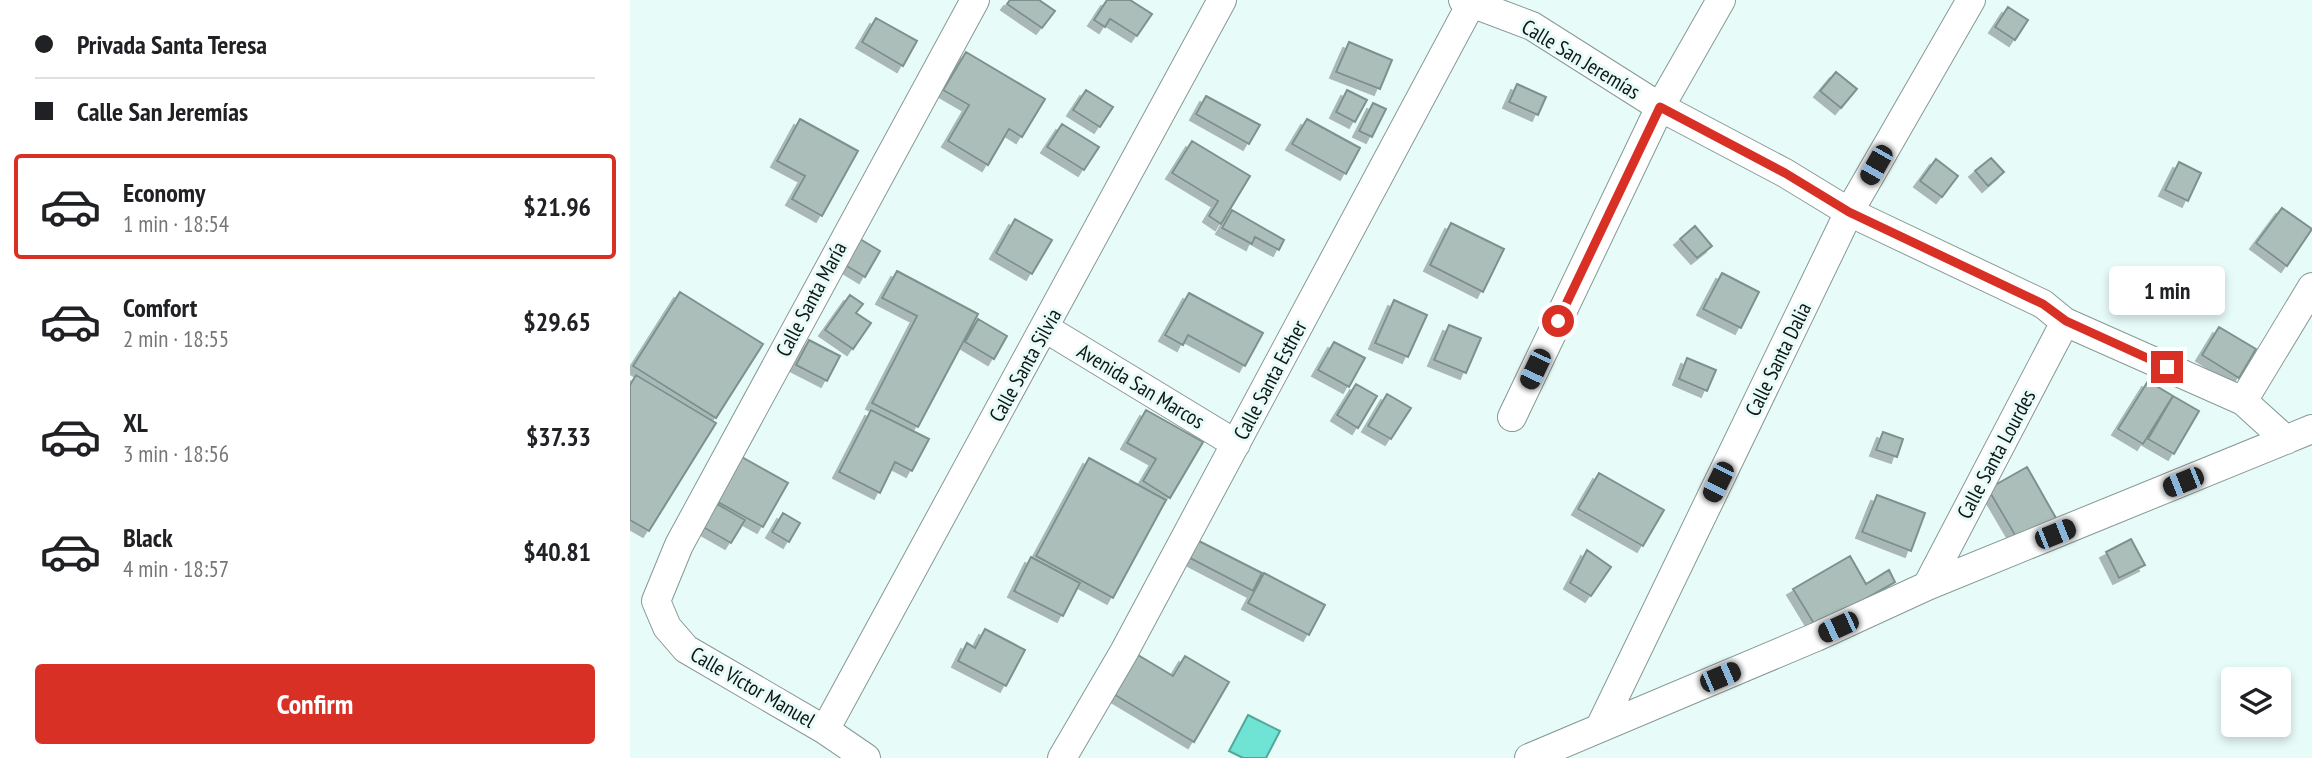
<!DOCTYPE html>
<meta charset="utf-8">
<style>
:root{--surface:#fff;--page:#f2f2f2;--text:#202124;--muted:#757577;--line:#e0e0e0;--accent:#d93025}
body{margin:0;font-family:"PT Sans Narrow",sans-serif;background:var(--page);color:var(--text);height:100vh;display:flex;flex-direction:column;font-size:26px;white-space:nowrap}
*{box-sizing:border-box;margin:0}
p{font-size:23px;color:var(--muted)}
.icon{flex:none;width:38px;height:38px;fill:none;stroke:currentColor;stroke-width:2;stroke-linecap:round;stroke-linejoin:round}
.map{position:relative;flex:1;overflow:hidden}
.sheet{display:flex;flex-direction:column;background:var(--surface);width:630px}
.sheet>*{flex:none}
.guide{display:grid;align-content:center;height:154px;padding:0 35px;background:var(--surface)}
.buttons{position:absolute;left:1591px;top:667px;display:grid;gap:14px}
.buttons a{display:grid;place-items:center;width:70px;height:70px;border-radius:7px;background:var(--surface);box-shadow:0 4px 10px #0003;font-size:35px}
.end{position:absolute;width:32px;height:32px;margin:-16px;border:9px solid #d93025;background:#fff;box-shadow:0 0 0 4px #fff}
.from{border-radius:50%}
.bubble{position:absolute;height:49px;border-radius:7px;background:var(--surface);box-shadow:0 4px 10px #0003;font-size:23px;font-weight:700;line-height:49px;text-align:center}
.car{position:absolute;width:21px;height:42px;margin:-21px -10px;border-radius:9px;box-shadow:0 0 5px 2px #0007;background:linear-gradient(#222 24%,#8ab4d8 0 40%,#222 0 76%,#8ab4d8 0 86%,#222 0)}
.guide b{display:flex;align-items:center;gap:24px;height:66px;font-size:26px}
.guide b+b{border-top:2px solid var(--line)}
.guide i{width:18px;height:18px;background:var(--text)}
ul{padding:0;list-style:none}
li{display:flex;align-items:center;gap:21px;height:105px;margin:0 14px 10px;padding:0 21px;border:4px solid transparent;border-radius:7px}
li div{flex:1}
li b{display:block;font-size:26px}
li em{font-style:normal;font-weight:700}
li.selected{border-color:var(--accent)}
li>.icon{width:63px;height:63px;stroke-width:1.5}
.primary-button{display:flex;gap:14px;margin-top:auto;padding:14px 35px}
.primary-button a{flex:1;height:80px;border-radius:7px;background:var(--accent);color:#fff;font-size:28px;font-weight:700;line-height:80px;text-align:center}
main{display:flex;flex:1;min-height:0}
.map>svg:first-child{display:block}
.water{fill:#6fe4d4;stroke:#52a69a;stroke-width:2}
.building{fill:#abbeba;stroke:#7e918d;stroke-width:2;filter:url(#shadow)}
.lines{fill:none;stroke-linecap:round;stroke-linejoin:round}
.minor-casing{stroke:#869995;stroke-width:30}
.minor{stroke:#fff;stroke-width:28}
.route{stroke:#d93025;stroke-width:9}
.labels{text-anchor:middle;dominant-baseline:central;stroke-width:6;stroke-linejoin:round;paint-order:stroke}
.street-label{font-size:21px;fill:#0f1614;stroke:#e7fbf8}
</style>
<main>
<section class="sheet">
<div class="guide">
<b><i class="from"></i>Privada Santa Teresa</b>
<b><i></i>Calle San Jeremías</b>
</div>
<ul>
<li class="selected"><svg class="icon" aria-label="car" viewBox="0 0 24 24"><path d="M5 17H2v-5l4-1 3-4h7l3 4 3 1v5h-3M9 17h6M6 11h13"/><circle cx="7" cy="17" r="2"/><circle cx="17" cy="17" r="2"/></svg><div><b>Economy</b><p>1 min · 18:54</p></div><em>$21.96</em></li>
<li><svg class="icon" aria-label="car" viewBox="0 0 24 24"><path d="M5 17H2v-5l4-1 3-4h7l3 4 3 1v5h-3M9 17h6M6 11h13"/><circle cx="7" cy="17" r="2"/><circle cx="17" cy="17" r="2"/></svg><div><b>Comfort</b><p>2 min · 18:55</p></div><em>$29.65</em></li>
<li><svg class="icon" aria-label="car" viewBox="0 0 24 24"><path d="M5 17H2v-5l4-1 3-4h7l3 4 3 1v5h-3M9 17h6M6 11h13"/><circle cx="7" cy="17" r="2"/><circle cx="17" cy="17" r="2"/></svg><div><b>XL</b><p>3 min · 18:56</p></div><em>$37.33</em></li>
<li><svg class="icon" aria-label="car" viewBox="0 0 24 24"><path d="M5 17H2v-5l4-1 3-4h7l3 4 3 1v5h-3M9 17h6M6 11h13"/><circle cx="7" cy="17" r="2"/><circle cx="17" cy="17" r="2"/></svg><div><b>Black</b><p>4 min · 18:57</p></div><em>$40.81</em></li>
</ul>
<div class="primary-button"><a>Confirm</a></div>
</section>
<div class="map">
<svg width="1682" height="758" viewBox="0 0 1682 758">
<defs>
<filter id="shadow"><feDropShadow dx="-6" dy="6" stdDeviation="0" flood-color="#0004"/></filter>
</defs>
<rect width="100%" height="100%" fill="#e7fbf8"/>
<!-- water -->
<path class="water" d="M618,715L650,731L636,758H613L599,751Z"/>
<!-- building -->
<path class="building" d="M380,0H409L425,11L412,28L377,4Z
M477,0H500L522,14L507,36L480,19L475,27L464,20Z
M1378,7L1398,20L1385,40L1365,27Z
M246,18L287,41L273,66L232,42Z
M719,42L762,60L750,89L706,72Z
M336,52L415,99L392,137L379,129L358,165L318,141L339,105L313,90Z
M1206,72L1227,89L1211,108L1190,91Z
M887,84L916,97L908,115L879,102Z
M456,90L483,107L470,127L443,110Z
M717,90L737,100L725,122L706,112Z
M576,96L630,125L619,144L566,114Z
M743,103L756,109L742,137L729,131Z
M170,119L228,151L192,216L162,199L175,176L147,161Z
M677,119L730,148L716,174L662,144Z
M432,124L469,147L454,170L417,147Z
M562,141L620,176L591,224L579,216L588,201L542,173Z
M1361,158L1374,172L1358,186L1345,171Z
M1306,159L1328,176L1312,197L1290,181Z
M1549,162L1571,173L1558,201L1535,190Z
M1652,208L1682,229L1657,266L1626,243Z
M602,210L654,240L649,250L625,237L622,244L592,228Z
M385,219L422,240L402,274L366,253Z
M821,223L874,249L853,292L800,265Z
M1065,226L1082,246L1067,258L1050,239Z
M230,239L250,251L235,277L215,265Z
M267,271L348,314L288,427L242,403L287,316L252,298Z
M1092,273L1129,292L1111,328L1073,309Z
M50,292L133,344L86,418L3,366Z
M559,293L633,333L615,366L558,335L553,345L535,335Z
M220,295L233,304L226,313L241,323L223,349L195,330Z
M764,300L797,315L778,357L745,343Z
M348,319L377,336L364,359L335,342Z
M819,325L851,338L836,373L804,360Z
M1589,327L1626,349L1609,378L1572,355Z
M179,340L210,356L197,381L166,365Z
M704,342L735,358L719,387L688,370Z
M1057,358L1086,370L1077,391L1049,379Z
M6,375L86,423L19,531L0,520V385Z
M1518,381L1543,396L1513,444L1488,429Z
M726,384L747,396L728,428L707,415Z
M757,394L781,408L761,439L738,426Z
M1543,396L1569,411L1544,454L1518,439Z
M241,410L299,439L282,471L265,462L250,493L209,472Z
M516,410L573,442L540,498L513,481L526,459L497,443Z
M1253,432L1273,439L1267,457L1246,450Z
M110,456L158,483L133,527L88,502Z
M459,458L536,500L483,598L406,556Z
M1397,467L1427,520L1389,542L1358,489Z
M969,473L1034,510L1013,546L948,509Z
M1247,495L1295,513L1281,551L1232,532Z
M87,504L115,520L101,543L73,527Z
M153,513L170,523L159,542L142,532Z
M565,539L632,573L623,591L556,556Z
M1501,539L1515,565L1489,578L1476,552Z
M957,550L981,567L961,596L940,583Z
M1220,556L1236,584L1259,570L1265,582L1186,627L1163,589Z
M401,557L450,583L433,616L384,591Z
M634,573L695,605L679,635L618,603Z
M355,629L395,650L376,686L328,661L337,643L345,648Z
M508,655L543,676L555,656L599,682L564,742L485,695Z"/>
<g class="lines">
<defs>
<path id="minor" d="M833,0L902,26L1030,107L1155,173L1219,212L1413,304L1435,322L1613,401L1656,440
M415,328L606,444
M1613,401L1682,287
M882,417L1030,107L1091,0
M1297,586L1435,322
M970,727L1219,212L1341,0
M195,730L592,0
M236,758L195,730L56,649L37,627L26,601L49,545L345,0
M432,758L494,652L843,0
M899,758L1186,637L1297,586L1682,429"/>
</defs>
<!-- minor casing -->
<use href="#minor" class="minor-casing"/>
<!-- minor -->
<use href="#minor" class="minor"/>
</g>
<g class="lines">
<!-- route -->
<path class="route" d="M928,321L1030,107L1155,173L1219,212L1413,304L1436,321L1537,367"/>
</g>
<g class="labels">
<!-- street labels -->
<g class="street-label">
<text transform="translate(951 59) rotate(31)">Calle San Jeremías</text>
<text transform="translate(181 299) rotate(-62)">Calle Santa María</text>
<text transform="translate(1148 359) rotate(-64)">Calle Santa Dalia</text>
<text transform="translate(395 365) rotate(-61)">Calle Santa Silvia</text>
<text transform="translate(640 380) rotate(-62)">Calle Santa Esther</text>
<text transform="translate(511 386) rotate(31)">Avenida San Marcos</text>
<text transform="translate(1366 454) rotate(-62)">Calle Santa Lourdes</text>
<text transform="translate(123 687) rotate(30)">Calle Víctor Manuel</text>
</g>
</g>
</svg>
<div class="buttons">
<a><svg class="icon" aria-label="layers" viewBox="0 0 24 24"><path d="M12 4l9 5-9 5-9-5zM3 14l9 5 9-5"/></svg></a>
</div>
<i class="end from" style="left:928px;top:321px"></i>
<i class="end" style="left:1537px;top:367px"></i>
<div class="bubble" style="left:1479px;top:266px;width:116px">1 min</div>
<i class="car" style="left:1246px;top:165px;rotate:210deg"></i>
<i class="car" style="left:905px;top:369px;rotate:205deg"></i>
<i class="car" style="left:1088px;top:482px;rotate:206deg"></i>
<i class="car" style="left:1553px;top:482px;rotate:248deg"></i>
<i class="car" style="left:1425px;top:534px;rotate:68deg"></i>
<i class="car" style="left:1208px;top:627px;rotate:245deg"></i>
<i class="car" style="left:1090px;top:677px;rotate:67deg"></i>
</div>
</main>
